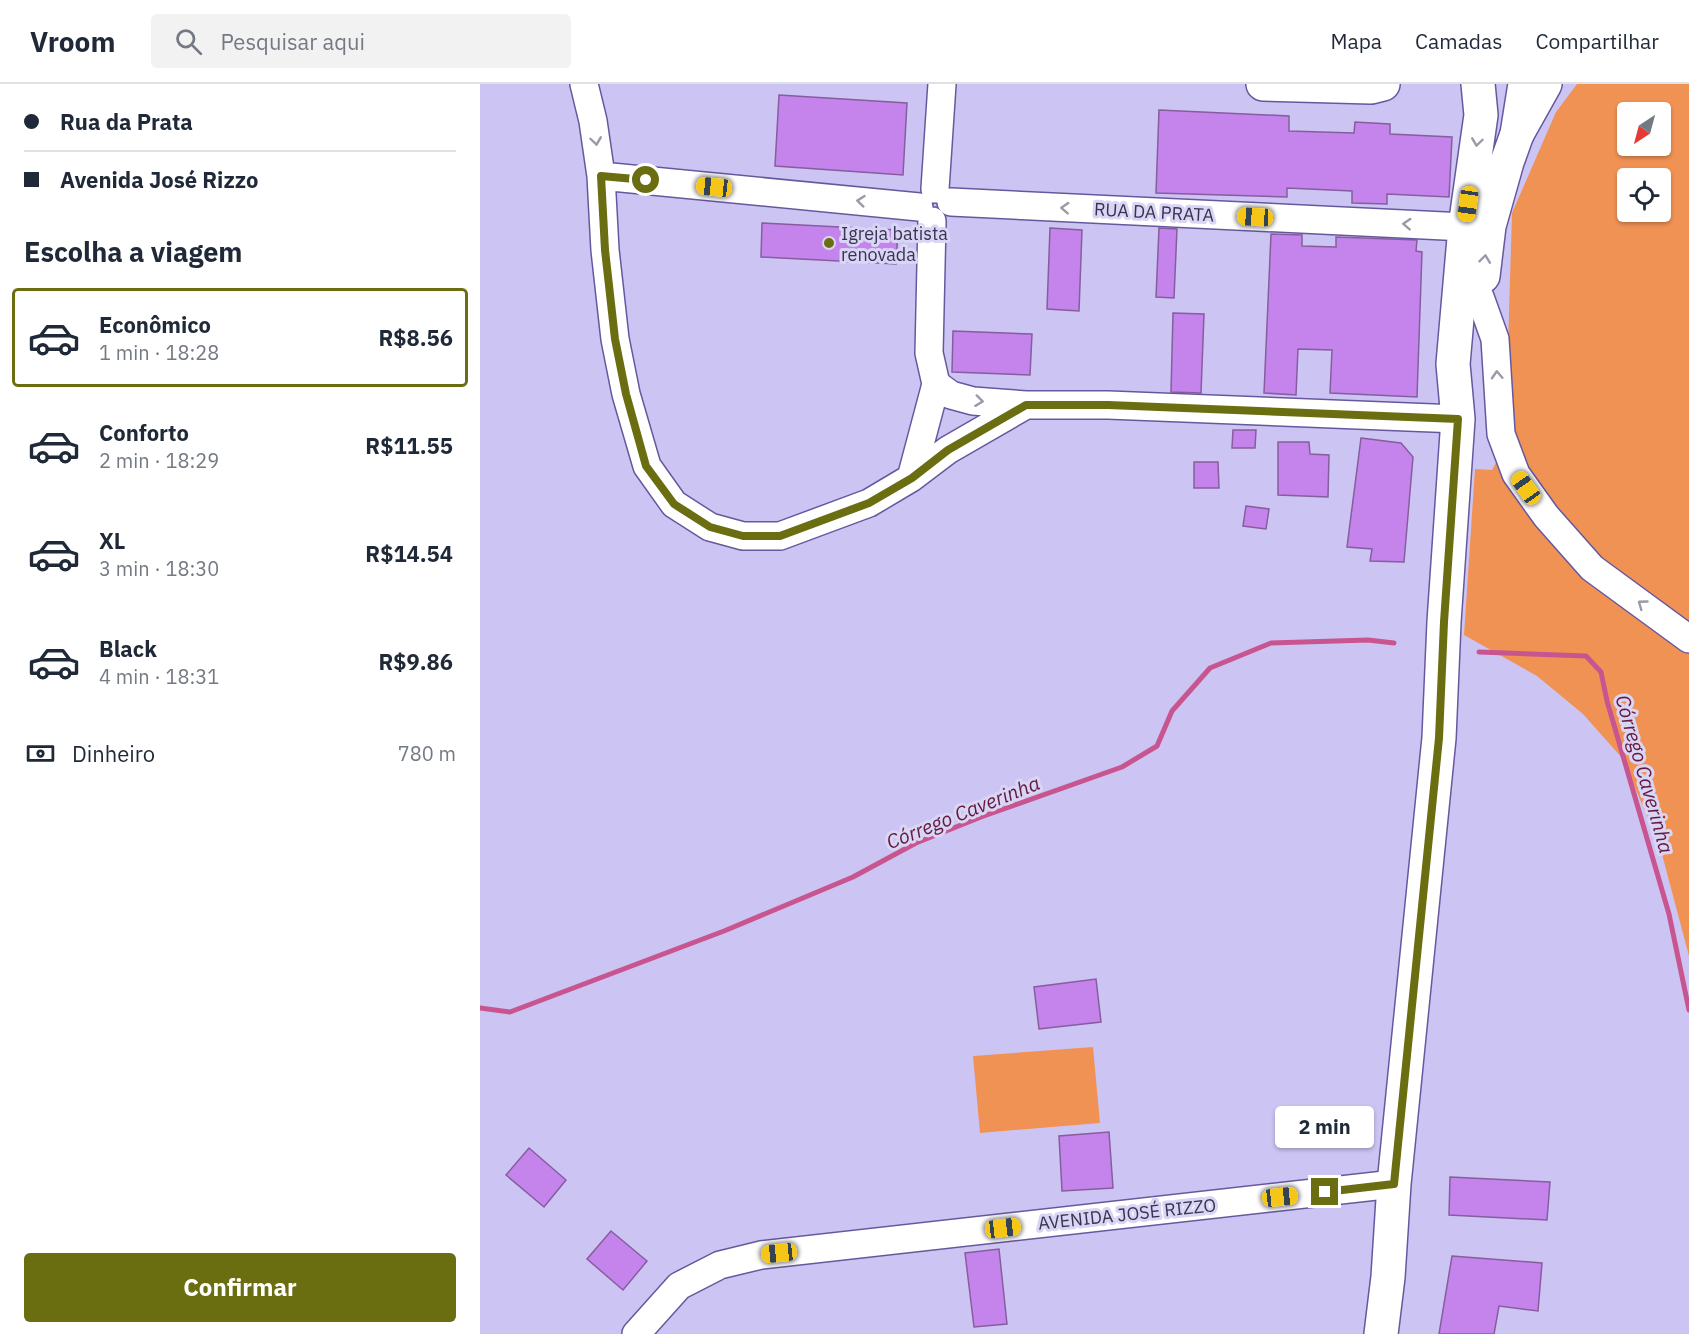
<!DOCTYPE html>
<html lang="pt">
<meta charset="utf-8">
<style>
:root{--surface:#fff;--page:#f2f2f3;--text:#1f2937;--muted:#747a83;--line:#e0e1e3;--accent:#6a6e11}
body{margin:0;font-family:"IBM Plex Sans",sans-serif;background:var(--page);color:var(--text);height:100vh;display:flex;flex-direction:column;font-size:22px;white-space:nowrap}
*{box-sizing:border-box;margin:0}
p{font-size:20px;color:var(--muted)}
.icon{flex:none;width:33px;height:33px;fill:none;stroke:currentColor;stroke-width:2;stroke-linecap:round;stroke-linejoin:round}
.map{position:relative;flex:1;overflow:hidden}
.sheet{display:flex;flex-direction:column;background:var(--surface);width:480px}
.sheet>*{flex:none}
.guide{display:grid;align-content:center;height:132px;padding:0 24px;background:var(--surface)}
.needle{width:39px;rotate:216deg}
.tools{position:absolute;left:1137px;top:18px;display:grid;gap:12px}
.tools a{display:grid;place-items:center;width:54px;height:54px;border-radius:6px;background:var(--surface);box-shadow:0 2px 4px #0004;font-size:30px}
.end{position:absolute;width:27px;height:27px;margin:-14px;border:8px solid #6a6e11;background:#fff;box-shadow:0 0 0 3px #fff}
.from{border-radius:50%}
.bubble{position:absolute;height:42px;border-radius:6px;background:var(--surface);box-shadow:0 2px 4px #0004;font-size:20px;font-weight:700;line-height:42px;text-align:center}
.car{position:absolute;width:18px;height:36px;margin:-18px -9px;border-radius:8px;box-shadow:0 0 4px 2px #0007;background:linear-gradient(#f5c518 24%,#345 0 40%,#f5c518 0 76%,#345 0 86%,#f5c518 0)}
.guide b{display:flex;align-items:center;gap:21px;height:57px;font-size:22px}
.guide b+b{border-top:2px solid var(--line)}
.guide i{width:15px;height:15px;background:var(--text)}
ul{padding:0;list-style:none}
li{display:flex;align-items:center;gap:18px;height:99px;margin:0 12px 9px;padding:0 12px;border:3px solid transparent;border-radius:6px}
li div{flex:1}
li b{display:block;font-size:22px}
li em{font-style:normal;font-weight:700}
li.current{border-color:var(--accent)}
li>.icon{width:54px;height:54px;stroke-width:1.5}
h2{padding:0 24px;font-size:27px;line-height:72px}
.pay{display:flex;align-items:center;gap:15px;height:66px;padding:0 24px;font-size:22px}
.pay p{margin-inline-start:auto}
.action{display:flex;gap:12px;margin-top:auto;padding:12px 24px}
.action a{flex:1;height:69px;border-radius:6px;background:var(--accent);color:#fff;font-size:24px;font-weight:700;line-height:69px;text-align:center}
header{display:flex;align-items:center;gap:36px;box-sizing:border-box;height:84px;padding:0 30px;background:var(--surface);border-bottom:2px solid var(--line)}
header strong{font-size:28px}
nav{display:flex;gap:33px;margin-inline-start:auto;font-size:21px}
.search{width:420px;height:54px;background:var(--page);display:flex;align-items:center;gap:15px;box-sizing:border-box;padding:0 21px;border-radius:6px;color:var(--muted);font-size:22px}
main{display:flex;flex:1;min-height:0}
.map>svg:first-child{display:block}
.green{fill:#f19255;fill-rule:evenodd}
.lines{fill:none;stroke-linecap:round;stroke-linejoin:round}
.stream{stroke:#c8558f;stroke-width:5}
.building{fill:#c484eb;stroke:#865d9f;stroke-width:1.5}
.minor-casing{stroke:#67589e;stroke-width:30}
.major-casing{stroke:#67589e;stroke-width:36}
.highway-casing{stroke:#67589e;stroke-width:36}
.minor{stroke:#fff;stroke-width:27}
.major{stroke:#fff;stroke-width:33}
.highway{stroke:#fff;stroke-width:33}
.oneway{stroke:#9c99a8}
.route{stroke:#6a6e11;stroke-width:8}
.poi-dot{fill:#6a6e11;stroke:#d9d5f4;stroke-width:2}
.labels{text-anchor:middle;dominant-baseline:central;stroke-width:6;stroke-linejoin:round;paint-order:stroke}
.street-label{font-size:18px;fill:#393352;stroke:#d9d5f4}
.poi-label{font-size:18px;fill:#393352;stroke:#d9d5f4;text-anchor:start}
.water-label{font-size:20px;font-style:italic;fill:#631940;stroke:#d9d5f4}
</style>
<header>
<strong>Vroom</strong>
<div class="search"><svg class="icon" aria-label="search" viewBox="0 0 24 24"><circle cx="10" cy="10" r="6"/><path d="M15 15l6 6"/></svg>Pesquisar aqui</div>
<nav><a>Mapa</a><a>Camadas</a><a>Compartilhar</a></nav>
</header>
<main>
<section class="sheet">
<div class="guide">
<b><i class="from"></i>Rua da Prata</b>
<b><i></i>Avenida José Rizzo</b>
</div>
<h2>Escolha a viagem</h2>
<ul>
<li class="current"><svg class="icon" aria-label="car" viewBox="0 0 24 24"><path d="M5 17H2v-5l4-1 3-4h7l3 4 3 1v5h-3M9 17h6M6 11h13"/><circle cx="7" cy="17" r="2"/><circle cx="17" cy="17" r="2"/></svg><div><b>Econômico</b><p>1 min · 18:28</p></div><em>R$8.56</em></li>
<li><svg class="icon" aria-label="car" viewBox="0 0 24 24"><path d="M5 17H2v-5l4-1 3-4h7l3 4 3 1v5h-3M9 17h6M6 11h13"/><circle cx="7" cy="17" r="2"/><circle cx="17" cy="17" r="2"/></svg><div><b>Conforto</b><p>2 min · 18:29</p></div><em>R$11.55</em></li>
<li><svg class="icon" aria-label="car" viewBox="0 0 24 24"><path d="M5 17H2v-5l4-1 3-4h7l3 4 3 1v5h-3M9 17h6M6 11h13"/><circle cx="7" cy="17" r="2"/><circle cx="17" cy="17" r="2"/></svg><div><b>XL</b><p>3 min · 18:30</p></div><em>R$14.54</em></li>
<li><svg class="icon" aria-label="car" viewBox="0 0 24 24"><path d="M5 17H2v-5l4-1 3-4h7l3 4 3 1v5h-3M9 17h6M6 11h13"/><circle cx="7" cy="17" r="2"/><circle cx="17" cy="17" r="2"/></svg><div><b>Black</b><p>4 min · 18:31</p></div><em>R$9.86</em></li>
</ul>
<div class="pay"><svg class="icon" aria-label="cash" viewBox="0 0 24 24"><path d="M3 7h18v10H3z"/><circle cx="12" cy="12" r="2"/></svg>Dinheiro<p>780 m</p></div>
<div class="action"><a>Confirmar</a></div>
</section>
<div class="map">
<svg width="1209" height="1250" viewBox="0 0 1209 1250">
<rect width="100%" height="100%" fill="#ccc5f4"/>
<!-- green -->
<path class="green" d="M1097,0H1209V872L1179,759L1142,674L1103,630L1057,592L984,551L995,385L1012,386L1025,362L1032,129L1076,28ZM1148,28H1180V62H1148ZM1148,94H1180V128H1148Z
M613,963L620,1039L500,1049L493,972Z"/>
<g class="lines">
<!-- stream -->
<path class="stream" d="M999,568L1106,572L1121,588L1127,617L1189,830L1209,926
M0,924L30,928L244,847L373,793L436,759L501,733L642,683L677,662L692,627L730,584L791,559L888,556L914,559"/>
</g>
<!-- building -->
<path class="building" d="M299,11L427,19L423,91L295,82Z
M679,26L809,32V47L874,49L875,38L910,40V50L972,53L969,113L907,110V120L872,119V107L807,104V113L676,109Z
M282,139L418,146L416,180L281,173Z
M570,144L602,146L599,227L567,225Z
M679,144L697,145L694,214L676,213Z
M791,150L822,151V162L856,163V153L937,156L936,167L942,168L937,313L850,309L852,266L818,265L816,311L784,309Z
M693,229L724,230L721,309L691,308Z
M473,247L552,250L550,291L472,288Z
M753,346H776L775,364H752Z
M881,354L921,359L933,373L924,478L890,477L892,465L867,463Z
M798,358H829L830,370L849,371L848,413L798,411Z
M714,378H738L739,404H714Z
M766,422L789,425L786,445L763,442Z
M616,895L621,938L559,945L554,903Z
M629,1048L633,1104L582,1107L579,1052Z
M49,1064L86,1096L64,1123L26,1091Z
M970,1093L1070,1098L1067,1136L969,1131Z
M131,1147L167,1177L143,1206L107,1175Z
M519,1165L527,1240L494,1243L485,1169Z
M972,1172L1062,1179L1058,1227L1019,1222L1014,1250H959Z"/>
<g class="lines">
<defs>
<path id="minor" d="M104,0L113,37L121,92L125,166L135,255L146,310L167,382L194,420L230,443L263,452H300L389,419L431,394L468,366L546,321H628L978,335
M121,92L439,123
M455,105L462,0
M471,118L985,143
M452,137L449,269L456,300L471,311L493,317L546,321
M1000,213L1015,255L1021,350L1036,390L1066,432L1112,484L1209,555
M431,394L456,300
M156,1250L199,1202L240,1181L281,1171L914,1100"/>
<path id="major" d="M1003,192L1009,142L1027,78L1037,50L1045,0
M901,1250L908,1193L914,1100L959,654L964,538L978,335L973,280L985,143L1001,31L998,0"/>
<path id="highway" d="M783,0L891,3L903,0
M1037,50L1065,0"/>
</defs>
<!-- minor casing -->
<use href="#minor" class="minor-casing"/>
<!-- major casing -->
<use href="#major" class="major-casing"/>
<!-- highway casing -->
<use href="#highway" class="highway-casing"/>
<!-- minor -->
<use href="#minor" class="minor"/>
<!-- major -->
<use href="#major" class="major"/>
<!-- highway -->
<use href="#highway" class="highway"/>
</g>
<!-- one-way arrows -->
<defs><path id="oneway-chevron" d="M-2-3.5L2.5 0L-2 3.5" fill="none" stroke-width="1.6" stroke-linecap="round" stroke-linejoin="round" transform="scale(1.5)"/></defs>
<g class="oneway">
<use href="#oneway-chevron" transform="translate(116 57) rotate(82)"/>
<use href="#oneway-chevron" transform="translate(997 58) rotate(98)"/>
<use href="#oneway-chevron" transform="translate(381 117) rotate(-174)"/>
<use href="#oneway-chevron" transform="translate(585 124) rotate(-177)"/>
<use href="#oneway-chevron" transform="translate(927 140) rotate(-177)"/>
<use href="#oneway-chevron" transform="translate(1005 175) rotate(-83)"/>
<use href="#oneway-chevron" transform="translate(1017 291) rotate(-93)"/>
<use href="#oneway-chevron" transform="translate(499 317) rotate(7)"/>
<use href="#oneway-chevron" transform="translate(1162 520) rotate(-144)"/>
</g>
<g class="lines">
<!-- route -->
<path class="route" d="M166,96L121,92L125,166L135,255L146,310L166,382L194,420L230,443L263,452H300L389,419L432,394L468,366L546,321H628L978,335L964,538L959,654L914,1100L845,1108"/>
</g>
<!-- markers -->
<circle class="poi-dot" cx="349" cy="159" r="6"/>
<g class="labels">
<!-- street labels -->
<g class="street-label">
<text transform="translate(674 128) rotate(3)">RUA DA PRATA</text>
<text transform="translate(647 1130) rotate(-6)">AVENIDA JOSÉ RIZZO</text>
</g>
<!-- poi labels -->
<g class="poi-label">
<text x="361" y="149">Igreja batista<tspan x="361" dy="21">renovada</tspan></text>
</g>
<!-- water labels -->
<g class="water-label">
<text transform="translate(1165 690) rotate(74)">Córrego Caverinha</text>
<text transform="translate(483 728) rotate(-22)">Córrego Caverinha</text>
</g>
</g>
</svg>
<div class="tools">
<a><svg class="needle" viewBox="-14 -14 28 28"><path d="M0-13l5 13h-10z" fill="#e53935"/><path d="M0 13l5-13h-10z" fill="#747a83"/></svg></a>
<a><svg class="icon" aria-label="locate" viewBox="0 0 24 24"><circle cx="12" cy="12" r="6"/><path d="M12 2v4M12 18v4M2 12h4M18 12h4"/></svg></a>
</div>
<i class="end from" style="left:166px;top:96px"></i>
<i class="end" style="left:845px;top:1108px"></i>
<div class="bubble" style="left:795px;top:1022px;width:99px">2 min</div>
<i class="car" style="left:234px;top:103px;rotate:276deg"></i>
<i class="car" style="left:988px;top:120px;rotate:188deg"></i>
<i class="car" style="left:775px;top:133px;rotate:273deg"></i>
<i class="car" style="left:1046px;top:404px;rotate:325deg"></i>
<i class="car" style="left:800px;top:1113px;rotate:84deg"></i>
<i class="car" style="left:523px;top:1144px;rotate:83deg"></i>
<i class="car" style="left:299px;top:1169px;rotate:264deg"></i>
</div>
</main>
